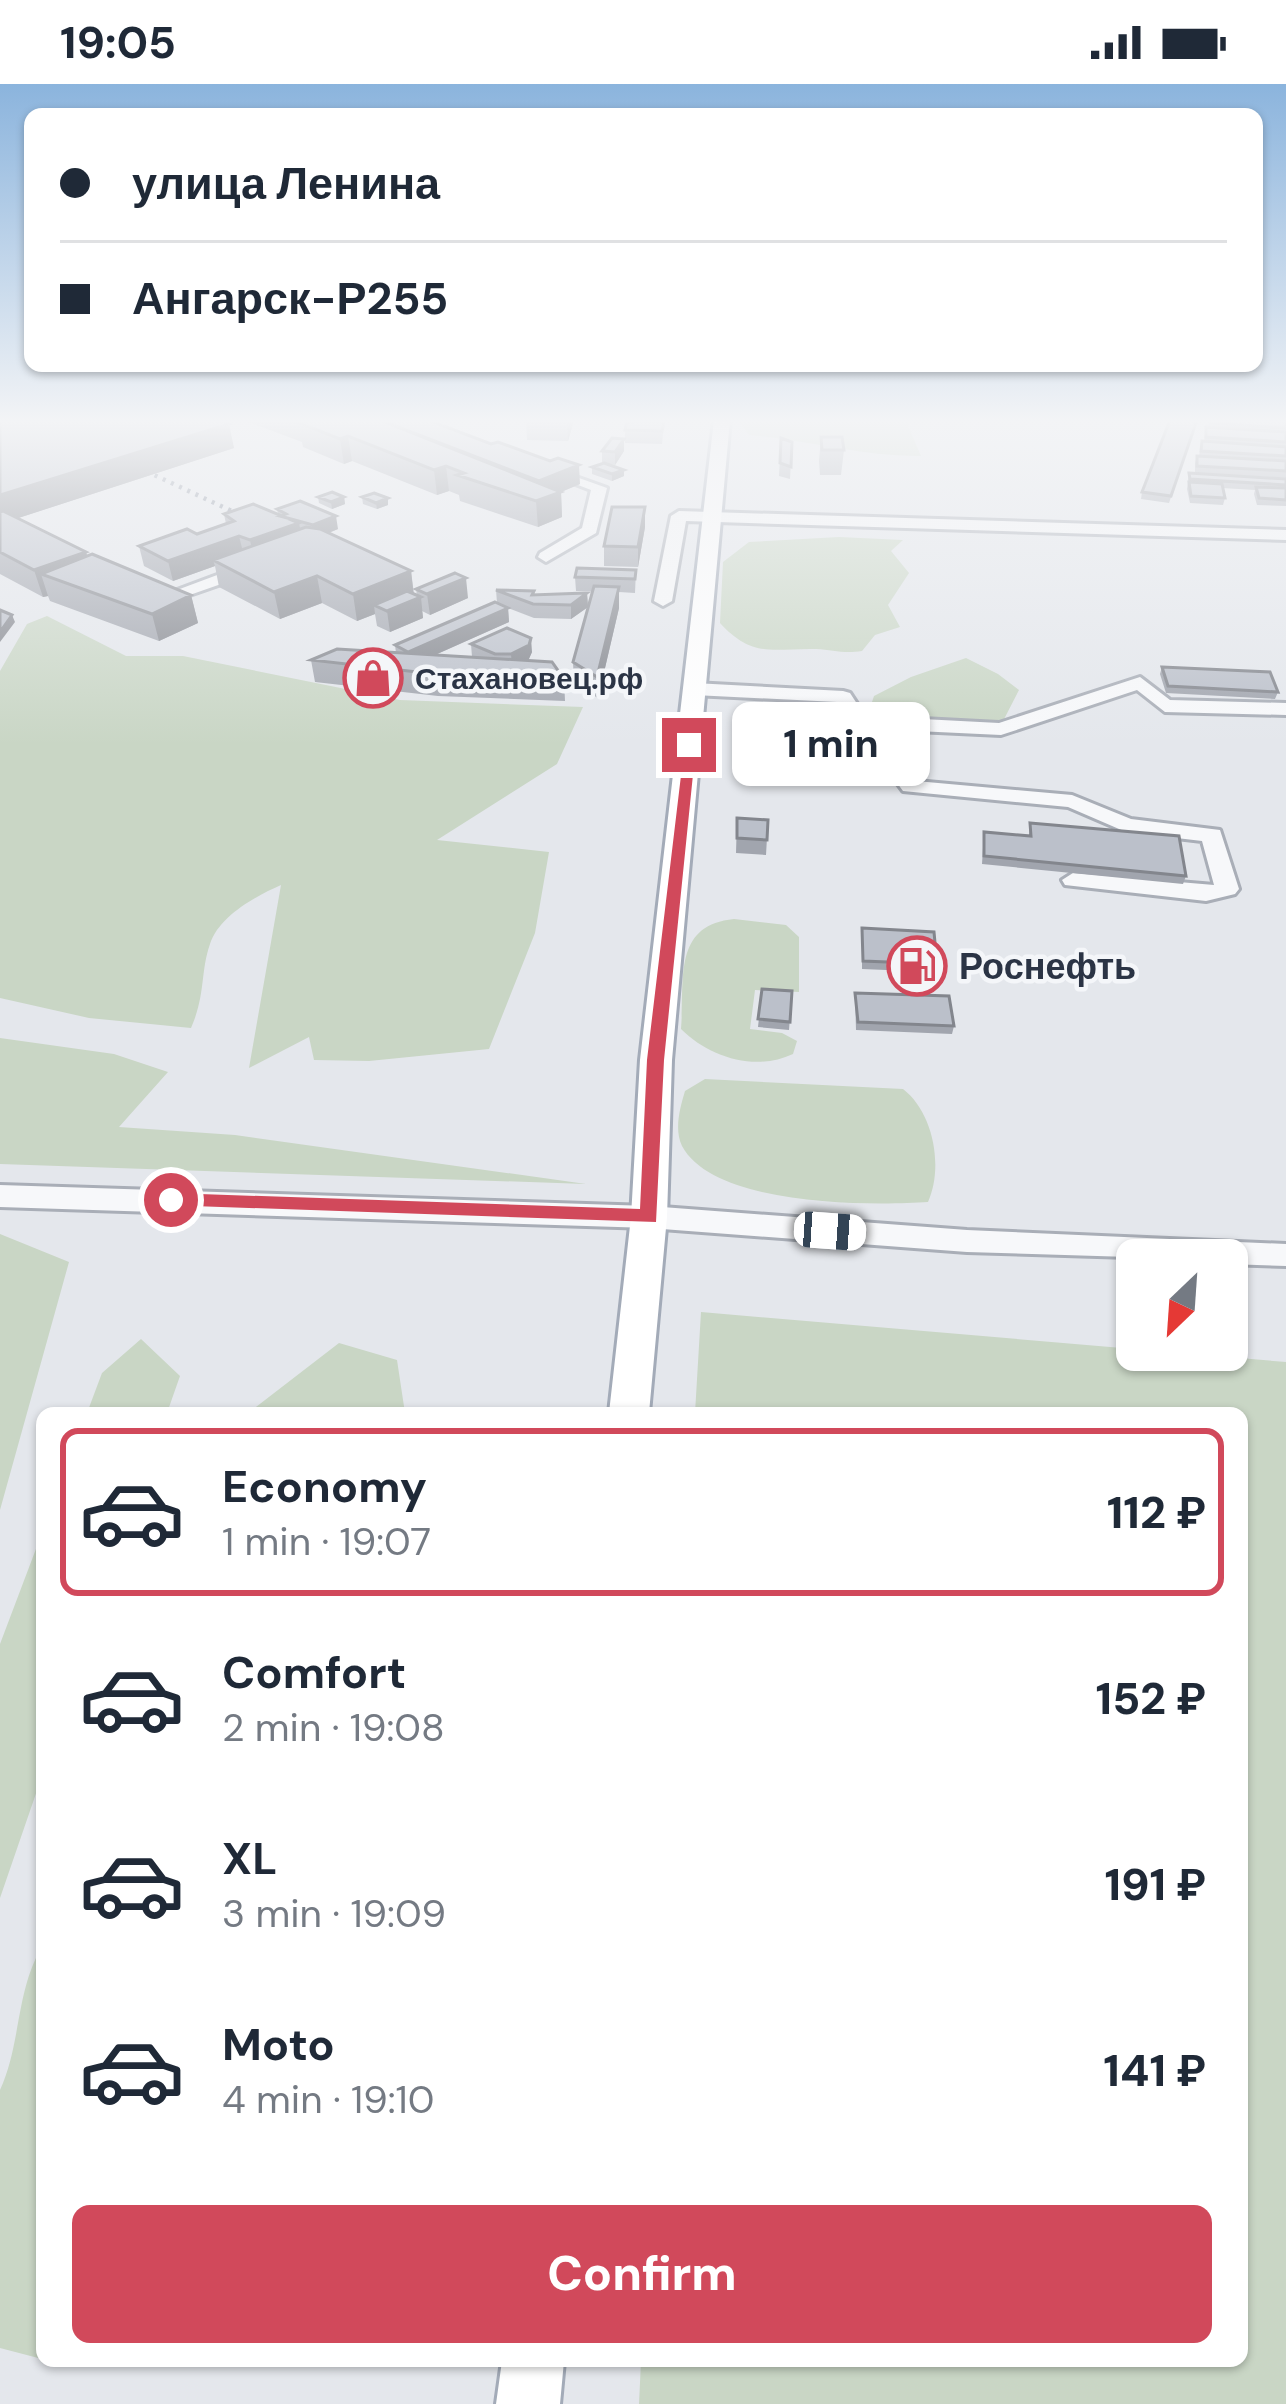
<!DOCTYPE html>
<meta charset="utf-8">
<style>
:root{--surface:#fff;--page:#f2f2f3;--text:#1f2937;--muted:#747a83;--line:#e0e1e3;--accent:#d1495b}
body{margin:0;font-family:"DM Sans",sans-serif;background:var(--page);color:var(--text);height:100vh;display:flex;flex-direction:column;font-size:45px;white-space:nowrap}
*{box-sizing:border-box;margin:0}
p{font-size:39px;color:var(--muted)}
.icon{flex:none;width:66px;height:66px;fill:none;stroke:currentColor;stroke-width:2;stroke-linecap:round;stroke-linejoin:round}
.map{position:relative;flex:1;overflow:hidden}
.panel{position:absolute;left:36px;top:1323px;width:1212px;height:960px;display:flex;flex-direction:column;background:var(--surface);border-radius:18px;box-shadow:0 3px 9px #0004}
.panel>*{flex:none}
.top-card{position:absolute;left:24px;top:24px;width:1239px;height:264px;border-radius:18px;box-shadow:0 3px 9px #0004;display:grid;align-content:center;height:264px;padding:0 36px;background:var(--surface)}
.needle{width:78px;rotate:205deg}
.controls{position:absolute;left:1116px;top:1155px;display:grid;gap:24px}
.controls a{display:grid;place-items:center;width:132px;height:132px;border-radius:18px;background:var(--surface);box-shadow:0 3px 9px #0004;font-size:60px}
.end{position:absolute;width:54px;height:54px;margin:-27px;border:15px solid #d1495b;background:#fff;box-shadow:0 0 0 6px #fff}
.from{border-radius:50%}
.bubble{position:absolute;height:84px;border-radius:18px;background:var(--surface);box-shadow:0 3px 9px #0004;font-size:39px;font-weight:800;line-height:84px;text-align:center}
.car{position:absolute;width:36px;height:72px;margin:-36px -18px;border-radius:15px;box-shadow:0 0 9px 3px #0007;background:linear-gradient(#fff 24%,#345 0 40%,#fff 0 76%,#345 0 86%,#fff 0)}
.top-card b{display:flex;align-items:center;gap:42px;height:114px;font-size:45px}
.top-card b+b{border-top:3px solid var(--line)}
.top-card i{width:30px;height:30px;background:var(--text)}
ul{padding:21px 0 0;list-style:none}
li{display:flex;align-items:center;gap:36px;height:168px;margin:0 24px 18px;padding:0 12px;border:6px solid transparent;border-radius:18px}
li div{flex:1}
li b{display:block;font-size:45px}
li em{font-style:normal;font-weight:800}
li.active{border-color:var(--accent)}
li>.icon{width:108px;height:108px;stroke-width:1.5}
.cta{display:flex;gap:24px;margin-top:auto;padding:24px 36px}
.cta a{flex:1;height:138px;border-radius:18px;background:var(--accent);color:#fff;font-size:48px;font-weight:800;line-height:138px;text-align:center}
.status{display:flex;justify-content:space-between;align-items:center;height:84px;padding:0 60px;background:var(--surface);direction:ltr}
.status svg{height:33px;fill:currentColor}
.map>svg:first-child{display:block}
.green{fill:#c9d6c5}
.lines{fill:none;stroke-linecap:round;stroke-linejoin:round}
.minor-casing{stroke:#a9aeb7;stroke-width:6}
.major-casing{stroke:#a3abb8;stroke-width:6}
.minor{fill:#f7f8fa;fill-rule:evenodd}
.major{fill:#fff;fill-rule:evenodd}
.rail{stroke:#7d8696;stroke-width:4.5;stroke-dasharray:3 6;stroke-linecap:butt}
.wall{fill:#a1a5ae}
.shaded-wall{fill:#83868d}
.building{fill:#bbc0ca;stroke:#83868d;stroke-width:3}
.route{fill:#d1495b}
.labels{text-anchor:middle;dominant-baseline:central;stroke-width:9;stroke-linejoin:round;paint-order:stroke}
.far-poi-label{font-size:30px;font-weight:bold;fill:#2b3445;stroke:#f4f6f9;text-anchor:start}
.poi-label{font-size:36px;font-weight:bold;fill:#2b3445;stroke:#f4f6f9;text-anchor:start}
</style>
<div class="status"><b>19:05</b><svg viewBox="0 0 49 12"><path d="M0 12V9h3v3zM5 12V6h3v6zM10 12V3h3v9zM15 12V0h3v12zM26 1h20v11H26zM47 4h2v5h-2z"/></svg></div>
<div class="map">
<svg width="1286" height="2320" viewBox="0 0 1286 2320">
<rect width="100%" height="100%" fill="#e4e7ec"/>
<!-- green -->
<path class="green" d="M738,336H911L908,342L921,372C864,373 806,356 749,351Z
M839,453L903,456L891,467L909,489L888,521L900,543L875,551L862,567C844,570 833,566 816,565C773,564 753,575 720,539L723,478L749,458Z
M47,532L126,572H183L400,616L583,623L557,680L437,756L549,768L535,849L489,965L369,977L314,976L309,953L249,984L281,801C256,812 219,832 210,860C200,889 206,910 191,944L89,934L0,914V587L27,540Z
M966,574L998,590L1019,606L1001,641C957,654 910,650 867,633L874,612L911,593Z
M734,835L786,841L799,853V908L755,906L750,945L782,949L797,957L793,970C755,988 709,973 681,945C685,896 672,841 734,835Z
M0,954L114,970L168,988L119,1043L235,1051L586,1100L0,1080Z
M705,995L903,1005C933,1028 944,1082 928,1118C869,1122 714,1122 682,1062C674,1045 680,1024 685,1007Z
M0,1150L69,1178L0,1426Z
M701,1228L1286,1278V2320H639L641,2277H1242V1329H695Z
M141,1255L180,1292L167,1329H87L102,1289Z
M339,1259L397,1276L405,1329H248Z
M42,1449V1692L0,1814V1560Z
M42,1863V2275L0,2264V2006C21,1961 16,1905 42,1863Z"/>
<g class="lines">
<defs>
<path id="minor" d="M537,379L607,404L596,449L546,478L538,473L540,469L582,444L591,406L537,385Z
M679,427L1286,446V456L686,437L672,517L663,522L654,517L671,432Z
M252,478L258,479V487L184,513L169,509Z
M1140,593L1170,616L1286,619V631L1165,628L1137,606L1001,651L875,645L916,697L1072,711L1131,735L1220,746L1239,805L1235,810L1206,817L1065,801L1062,796L1073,789L1214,801L1202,757L1126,748L1068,723L903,707L837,618L694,611L684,605L694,599L843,607L850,609L865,632L999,639Z
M0,1101L649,1122L967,1146L1286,1160V1182L1227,1180V1176L967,1168L649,1144L0,1123Z"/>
<path id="major" d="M714,336H730L672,976L667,1133L649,1329H609L631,1133L640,976Z
M502,2277H564L560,2320H496Z"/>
</defs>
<!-- minor casing -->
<use href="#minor" class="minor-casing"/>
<!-- major casing -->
<use href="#major" class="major-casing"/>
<!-- minor -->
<use href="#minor" class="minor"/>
<!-- major -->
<use href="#major" class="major"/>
<!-- rail -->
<path class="rail" d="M122,376L264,442"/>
</g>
<!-- wall -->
<path class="wall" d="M0,336H224L234,364L18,434L86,468L87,472L191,511L198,539L159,557L50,517L48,512L43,513L0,490Z
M243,336H428L580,400L561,408L562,433L538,443L460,417L459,411L449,407L437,411L352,377L344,380L303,363L302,358Z
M526,336H574L568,357L527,356Z
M633,336H659V338H664L662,360L625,359V346Z
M1197,336L1169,419L1141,415L1142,408Z
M1209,336H1286V394L1195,389V379L1197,372H1199L1202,357H1204L1206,343H1209Z
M821,353L844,366L841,391H820L819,377Z
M781,354L792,358L790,395L779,392Z
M602,367H624L615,381L607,380L624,386V392L612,397L592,390V383L602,379Z
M1189,389L1286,395V422L1257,421L1254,410L1255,406L1222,404L1225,414L1223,421L1190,419L1187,405Z
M318,413H344L345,420L332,425L319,419Z
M362,413L388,421L377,425L363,420Z
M277,425L338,445L329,449L411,487L414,510L417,512L416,505L468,514L430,531L422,527L423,534L390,548L377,542L375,530L357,537L322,519L280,535L219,503L215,482L173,497L144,482L139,462L197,450L226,440L224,430H278Z
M645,443L638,483L604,482V462Z
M636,486L635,509L619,508V524L598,614L574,600L573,578L592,507H576L575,493Z
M496,506L534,511L587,509L588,523L571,535L534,534L508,524L509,538L435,571L472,573L471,560L532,568L528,576L564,595L565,617L438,612L315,598L311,576L396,569L395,561L497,519Z
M1162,583L1278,608L1275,615L1166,609L1160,590Z
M737,734L768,736L766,771L736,769Z
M1030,739L1186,792L1183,800L982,780L984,748L1029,752Z
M862,844L937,880L935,888L862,885Z
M762,905L792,907L789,946L758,943Z
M855,909L954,942L952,950L856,946Z"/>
<!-- shaded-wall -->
<path class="shaded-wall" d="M203,336H224L225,342L229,340L234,364L0,440V411Z
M567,336H574L568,357Z
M348,352L352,377L344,380L340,355Z
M624,355V367L615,381V368Z
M579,381L580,400L561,408L562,433L538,443L536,417L540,416L539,397Z
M446,382L449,407L437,411L434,386Z
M624,386V392L612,397V390Z
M344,413L345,420L332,425L331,418Z
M388,414V421L377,425L376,419Z
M645,423V443L638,483V463Z
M336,432L338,445L315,454L313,441Z
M299,439L303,459L254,476L250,456Z
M239,452L244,472L213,476L215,482L173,497L168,477Z
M86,468L94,495L41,490L48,512L43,513L34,486Z
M411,487L414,514L374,521L375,530L357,537L353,510Z
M317,492L322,519L280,535L274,508Z
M466,494L468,514L430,531L427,510Z
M619,503V524L598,614L597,593Z
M587,509L588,523L571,535V521Z
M191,511L198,539L159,557L152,530Z
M421,513L423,534L390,548L387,527Z
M508,524L509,538L410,582L408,568Z
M12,531L15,538L0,558V548Z
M531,554L532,568L529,575L512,584L511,570Z"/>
<!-- building -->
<path class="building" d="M0,336H220L229,340L0,411Z
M306,336H380L561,408L536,417L457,391L464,389L446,382L434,386L348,352L340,355L299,339Z
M380,336H428L491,360L498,358L550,377L558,374L579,381L539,397Z
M633,336L664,338L662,347L625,346L627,338H633Z
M1170,336H1197L1171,412L1142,408Z
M1211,336H1286V344L1211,339Z
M1206,343L1286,348V358L1206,353Z
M821,353H842L844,366H822Z
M612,354L624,355L615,368L602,367Z
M781,354L792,358L791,383L780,379Z
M1202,357L1286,363V372L1201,367Z
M1197,372L1286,377V387L1197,382Z
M604,379L624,386L612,390L592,383Z
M1189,389L1286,395V401L1190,395Z
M1189,398L1222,400L1225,414L1191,412Z
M1256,403L1286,404V416L1259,414Z
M332,408L344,413L331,418L318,413Z
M374,409L388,414L376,419L362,413Z
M300,417L336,432L313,441L280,432L286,430L277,425Z
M253,420L299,439L250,456L239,452L168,477L139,462L187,445L197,450L234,437L224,430Z
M612,423H645L638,463L604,462Z
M3,427L86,468L34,486L0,468V428Z
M306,443L320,445L411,487L353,510L317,492L274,508L213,476Z
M92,470L191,511L152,530L41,490Z
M577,484L636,486L635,495L575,493Z
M455,489L466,494L427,510L416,505Z
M594,502L619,503L597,593L573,578Z
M496,506L534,507L532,511L587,509L571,521L533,520Z
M407,507L421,513L387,527L374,521Z
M495,518L508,524L408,568L395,561Z
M0,526L12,531L0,548Z
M507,544L531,554L529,561L511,570H495L471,560Z
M337,565L552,578L564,595L435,590L311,576Z
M1162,583L1270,588L1278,608L1168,602Z
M737,734L768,736L767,756L737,754Z
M1030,739L1179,752L1186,792L984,772V748L1031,752Z
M862,844L934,848L937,880L863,877Z
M762,905L792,907L790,938L758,935Z
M855,909L949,912L954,942L858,938Z"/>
<!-- sky -->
<linearGradient id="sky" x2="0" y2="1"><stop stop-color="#8bb4dd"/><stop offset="0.51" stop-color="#f3f4f6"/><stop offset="1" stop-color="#f3f4f6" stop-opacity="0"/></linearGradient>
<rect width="1286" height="661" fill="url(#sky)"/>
<!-- route -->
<path class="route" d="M685,658L696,661L664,976L656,1138L165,1121V1111L171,1109L640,1125L647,976Z"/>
<!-- icons -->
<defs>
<symbol id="shop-ring" viewBox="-11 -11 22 22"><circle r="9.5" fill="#f4f6f9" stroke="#d1495b" stroke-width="1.5"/><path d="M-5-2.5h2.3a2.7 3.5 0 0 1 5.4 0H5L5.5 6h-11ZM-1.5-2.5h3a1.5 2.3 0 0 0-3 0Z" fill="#d1495b"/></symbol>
<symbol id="fuel-ring" viewBox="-11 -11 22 22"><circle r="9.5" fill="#f4f6f9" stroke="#d1495b" stroke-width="1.5"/><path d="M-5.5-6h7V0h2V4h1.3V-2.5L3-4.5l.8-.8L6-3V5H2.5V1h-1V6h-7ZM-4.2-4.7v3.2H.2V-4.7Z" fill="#d1495b"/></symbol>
</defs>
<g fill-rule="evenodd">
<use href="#shop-ring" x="340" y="561" width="66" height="66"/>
<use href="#fuel-ring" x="884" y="849" width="66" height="66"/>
</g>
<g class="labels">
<!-- far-poi labels -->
<g class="far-poi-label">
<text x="415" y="594">Стахановец.рф</text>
</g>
<!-- poi labels -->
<g class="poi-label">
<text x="959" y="882">Роснефть</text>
</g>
</g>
</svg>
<div class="controls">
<a><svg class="needle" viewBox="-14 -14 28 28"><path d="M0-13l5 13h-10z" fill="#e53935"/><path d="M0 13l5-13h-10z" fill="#747a83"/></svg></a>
</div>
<i class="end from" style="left:171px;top:1116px"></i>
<i class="end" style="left:689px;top:661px"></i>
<div class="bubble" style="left:732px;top:618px;width:198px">1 min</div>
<i class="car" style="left:830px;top:1147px;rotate:94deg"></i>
<div class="top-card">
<b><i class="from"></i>улица Ленина</b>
<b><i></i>Ангарск-Р255</b>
</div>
<section class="panel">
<ul>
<li class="active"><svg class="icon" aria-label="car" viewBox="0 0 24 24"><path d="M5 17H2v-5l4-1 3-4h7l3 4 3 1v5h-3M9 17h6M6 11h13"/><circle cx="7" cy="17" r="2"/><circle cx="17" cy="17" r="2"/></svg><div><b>Economy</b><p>1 min · 19:07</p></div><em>112 ₽</em></li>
<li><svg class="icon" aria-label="car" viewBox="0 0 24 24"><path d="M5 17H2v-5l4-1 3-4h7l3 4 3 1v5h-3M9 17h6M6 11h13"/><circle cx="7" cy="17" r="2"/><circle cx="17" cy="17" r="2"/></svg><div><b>Comfort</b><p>2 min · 19:08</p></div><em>152 ₽</em></li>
<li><svg class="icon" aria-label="car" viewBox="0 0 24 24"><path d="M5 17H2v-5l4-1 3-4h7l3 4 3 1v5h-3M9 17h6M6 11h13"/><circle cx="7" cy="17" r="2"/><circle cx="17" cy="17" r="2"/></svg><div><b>XL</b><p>3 min · 19:09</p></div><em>191 ₽</em></li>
<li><svg class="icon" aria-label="car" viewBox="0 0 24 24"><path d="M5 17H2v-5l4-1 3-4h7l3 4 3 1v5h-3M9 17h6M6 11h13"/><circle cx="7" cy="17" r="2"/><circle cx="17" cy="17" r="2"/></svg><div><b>Moto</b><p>4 min · 19:10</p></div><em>141 ₽</em></li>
</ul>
<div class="cta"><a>Confirm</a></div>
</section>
</div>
